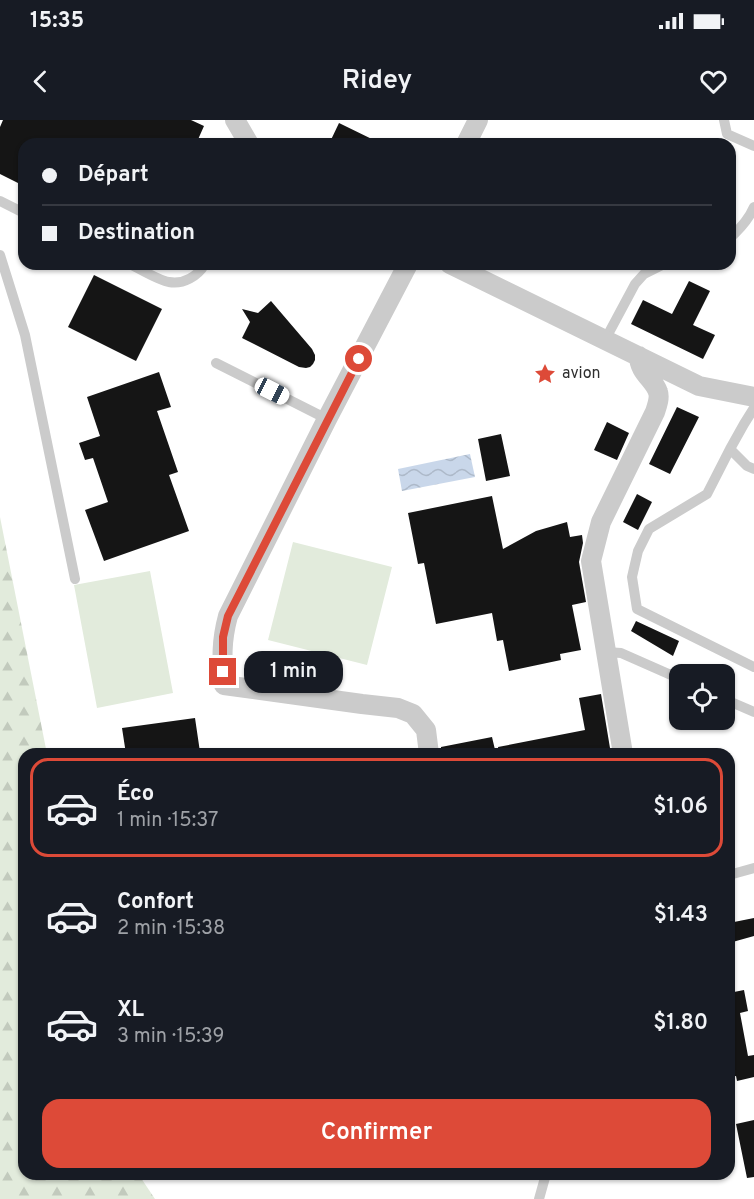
<!DOCTYPE html>
<html lang="fr">
<meta charset="utf-8">
<style>
:root{--surface:#171b24;--page:#242831;--text:#f1f3f6;--muted:#9ea1a6;--line:#363941;--accent:#dd4a38}
body{margin:0;font-family:Overpass,sans-serif;background:var(--page);color:var(--text);height:100vh;display:flex;flex-direction:column;font-size:22px;white-space:nowrap}
*{box-sizing:border-box;margin:0}
p{font-size:20px;color:var(--muted)}
.icon{flex:none;width:33px;height:33px;fill:none;stroke:currentColor;stroke-width:2;stroke-linecap:round;stroke-linejoin:round}
.map{position:relative;flex:1;overflow:hidden}
.sheet{position:absolute;left:18px;top:628px;width:717px;height:432px;display:flex;flex-direction:column;background:var(--surface);border-radius:18px;box-shadow:0 2px 4px #0004}
.sheet>*{flex:none}
.hud{position:absolute;left:18px;top:18px;width:718px;height:132px;border-radius:18px;box-shadow:0 2px 4px #0004;display:grid;align-content:center;height:132px;padding:0 24px;background:var(--surface)}
.buttons{position:absolute;left:669px;top:544px;display:grid;gap:12px}
.buttons a{display:grid;place-items:center;width:66px;height:66px;border-radius:12px;background:var(--surface);box-shadow:0 2px 4px #0004;font-size:30px}
.end{position:absolute;width:27px;height:27px;margin:-14px;border:8px solid #dd4a38;background:#fff;box-shadow:0 0 0 3px #fff}
.from{border-radius:50%}
.bubble{position:absolute;height:42px;border-radius:18px;background:var(--surface);box-shadow:0 2px 4px #0004;font-size:20px;font-weight:600;line-height:42px;text-align:center}
.car{position:absolute;width:18px;height:36px;margin:-18px -9px;border-radius:8px;box-shadow:0 0 4px 2px #0007;background:linear-gradient(#fff 24%,#345 0 40%,#fff 0 76%,#345 0 86%,#fff 0)}
.hud b{display:flex;align-items:center;gap:21px;height:57px;font-size:22px}
.hud b+b{border-top:2px solid var(--line)}
.hud i{width:15px;height:15px;background:var(--text)}
ul{padding:10px 0 0;list-style:none}
li{display:flex;align-items:center;gap:18px;height:99px;margin:0 12px 9px;padding:0 12px;border:3px solid transparent;border-radius:18px}
li div{flex:1}
li b{display:block;font-size:22px}
li em{font-style:normal;font-weight:600}
li.on{border-color:var(--accent)}
li>.icon{width:54px;height:54px;stroke-width:1.5}
.button{display:flex;gap:12px;margin-top:auto;padding:12px 24px}
.button a{flex:1;height:69px;border-radius:18px;background:var(--accent);color:#fff;font-size:24px;font-weight:600;line-height:69px;text-align:center}
.status{display:flex;justify-content:space-between;align-items:center;height:42px;padding:0 30px;background:var(--surface);direction:ltr}
.status svg{height:16px;fill:currentColor}
header{display:flex;justify-content:space-between;align-items:center;height:78px;padding:0 24px;background:var(--surface);font-size:27px;font-weight:600}
.map>svg:first-child{display:block}
.forest{fill:url(#forest-firs)}
.garden{fill:#e2ebdc}
.water{fill:url(#water-waves)}
.building{fill:#151515}
.lines{fill:none;stroke-linecap:round;stroke-linejoin:round}
.lane{stroke:#cbcbcb;stroke-width:10}
.street{stroke:#cbcbcb;stroke-width:20}
.route{stroke:#dd4a38;stroke-width:8}
.labels{text-anchor:middle;dominant-baseline:central;stroke-width:6;stroke-linejoin:round;paint-order:stroke}
.poi-label{font-size:16px;fill:#2e2e2e;stroke:#fff;text-anchor:start}
</style>
<div class="status"><b>15:35</b><svg viewBox="0 0 49 12"><path d="M0 12V9h3v3zM5 12V6h3v6zM10 12V3h3v9zM15 12V0h3v12zM26 1h20v11H26zM47 4h2v5h-2z"/></svg></div>
<header><svg class="icon" aria-label="back" viewBox="0 0 24 24"><path d="M15 5l-7 7 7 7"/></svg>Ridey<svg class="icon" aria-label="heart" viewBox="0 0 24 24"><path d="M12 20l-8-8c-3-5 5-10 8-4 3-6 11-1 8 4z"/></svg></header>
<div class="map">
<svg width="754" height="1079" viewBox="0 0 754 1079">
<defs>
<pattern id="forest-firs" width="22" height="20" patternUnits="userSpaceOnUse" patternTransform="scale(1.5)"><rect width="22" height="20" fill="#e2ebdc"/><path d="M5 1l3.5 6h-7zM16 11l3.5 6h-7z" fill="#c2cabd"/></pattern>
<pattern id="water-waves" width="16" height="10" patternUnits="userSpaceOnUse" patternTransform="scale(1.5)"><rect width="16" height="10" fill="#c9d7ea"/><path d="M0 5q4-4 8 0t8 0" fill="none" stroke="#adb9c9"/></pattern>
</defs>
<rect width="100%" height="100%" fill="#fff"/>
<!-- forest -->
<path class="forest" d="M0,397L47,634H24V1054L139,1055L155,1079H0Z"/>
<!-- garden -->
<path class="garden" d="M293,422L392,447L367,545L268,520Z
M150,451L173,573L97,588L74,465Z"/>
<!-- water -->
<path class="water" d="M470,334L475,357L402,371L398,349Z"/>
<!-- building -->
<path class="building" d="M3,0H191L204,6L196,24H24V66L0,54V7Z
M339,3L382,24H329Z
M94,155L162,189L136,241L68,207Z
M689,161L710,171L693,205L715,215L703,239L631,204L643,180L672,194Z
M271,181L312,229L315,235V240L313,244L310,247L306,248L299,247L242,218L250,202L242,189L258,193Z
M159,252L171,287L157,291L178,352L169,355L189,411L104,441L85,390L108,382L93,338L85,340L79,323L100,316L87,277Z
M677,287L699,297L670,354L649,344Z
M607,302L629,313L617,340L594,330Z
M501,314L510,356L486,361L478,319Z
M637,374L652,382L638,410L623,402Z
M492,376L503,429L536,411L567,402L570,417L582,415L583,423L579,442L586,482L572,485L581,530L560,534L561,540L509,551L503,520L497,521L492,493L436,504L424,443L418,444L408,393Z
M636,501L679,521L673,536L631,511Z
M601,574L611,634H499L498,627L585,610L579,578Z
M195,598L200,632L178,634H126L122,608Z
M492,617L496,634H441V627Z
M754,798V816L729,823V803Z
M744,870L748,891L740,893L748,936L754,935V957L737,961L736,956L729,957V873Z
M754,1000V1057L747,1058L736,1004Z"/>
<g class="lines">
<!-- lane -->
<path class="lane" d="M724,0L727,14L754,26
M0,81L24,93
M730,118C740,109 749,99 754,87
M0,135L25,215L75,459
M130,144C140,149 160,161 169,162C183,165 198,156 205,144
M605,220L635,164L644,154L664,144
M216,243L327,299
M754,288L744,304L730,329L747,346L754,349
M730,329L707,374L649,409L638,431L632,457L637,489L754,547
M606,532L621,533L680,559
M724,579L754,592
M729,755L754,748
M539,1079L546,1054"/>
<!-- street -->
<path class="street" d="M235,0L249,24
M466,24L478,0
M408,144L327,299L228,496C221,522 222,538 224,565L362,584L398,588L413,594L426,610L429,634
M450,144L699,266L754,277
M623,634L591,441L601,402L655,292C657,286 660,278 658,272C654,259 639,253 639,236"/>
</g>
<g class="lines">
<!-- route -->
<path class="route" d="M223,552V517L228,496L359,239"/>
</g>
<!-- icons -->
<defs>
<symbol id="sight-bare" viewBox="-9 -9 18 18"><path d="M0-6L1.8-2.2L6-1.7L2.9 1.2L3.7 5.4L0 3.3L-3.7 5.4L-2.9 1.2L-6-1.7L-1.8-2.2Z" fill="#dd4a38" stroke="#fff" stroke-width="2.5" paint-order="stroke"/></symbol>
</defs>
<g fill-rule="evenodd">
<use href="#sight-bare" x="530" y="239" width="30" height="30"/>
</g>
<g class="labels">
<!-- poi labels -->
<g class="poi-label">
<text x="562" y="254">avion</text>
</g>
</g>
</svg>
<div class="buttons">
<a><svg class="icon" aria-label="locate" viewBox="0 0 24 24"><circle cx="12" cy="12" r="6"/><path d="M12 2v4M12 18v4M2 12h4M18 12h4"/></svg></a>
</div>
<i class="end from" style="left:359px;top:239px"></i>
<i class="end" style="left:223px;top:552px"></i>
<div class="bubble" style="left:244px;top:531px;width:99px">1 min</div>
<i class="car" style="left:272px;top:271px;rotate:117deg"></i>
<div class="hud">
<b><i class="from"></i>Départ</b>
<b><i></i>Destination</b>
</div>
<section class="sheet">
<ul>
<li class="on"><svg class="icon" aria-label="car" viewBox="0 0 24 24"><path d="M5 17H2v-5l4-1 3-4h7l3 4 3 1v5h-3M9 17h6M6 11h13"/><circle cx="7" cy="17" r="2"/><circle cx="17" cy="17" r="2"/></svg><div><b>Éco</b><p>1 min · 15:37</p></div><em>$1.06</em></li>
<li><svg class="icon" aria-label="car" viewBox="0 0 24 24"><path d="M5 17H2v-5l4-1 3-4h7l3 4 3 1v5h-3M9 17h6M6 11h13"/><circle cx="7" cy="17" r="2"/><circle cx="17" cy="17" r="2"/></svg><div><b>Confort</b><p>2 min · 15:38</p></div><em>$1.43</em></li>
<li><svg class="icon" aria-label="car" viewBox="0 0 24 24"><path d="M5 17H2v-5l4-1 3-4h7l3 4 3 1v5h-3M9 17h6M6 11h13"/><circle cx="7" cy="17" r="2"/><circle cx="17" cy="17" r="2"/></svg><div><b>XL</b><p>3 min · 15:39</p></div><em>$1.80</em></li>
</ul>
<div class="button"><a>Confirmer</a></div>
</section>
</div>
